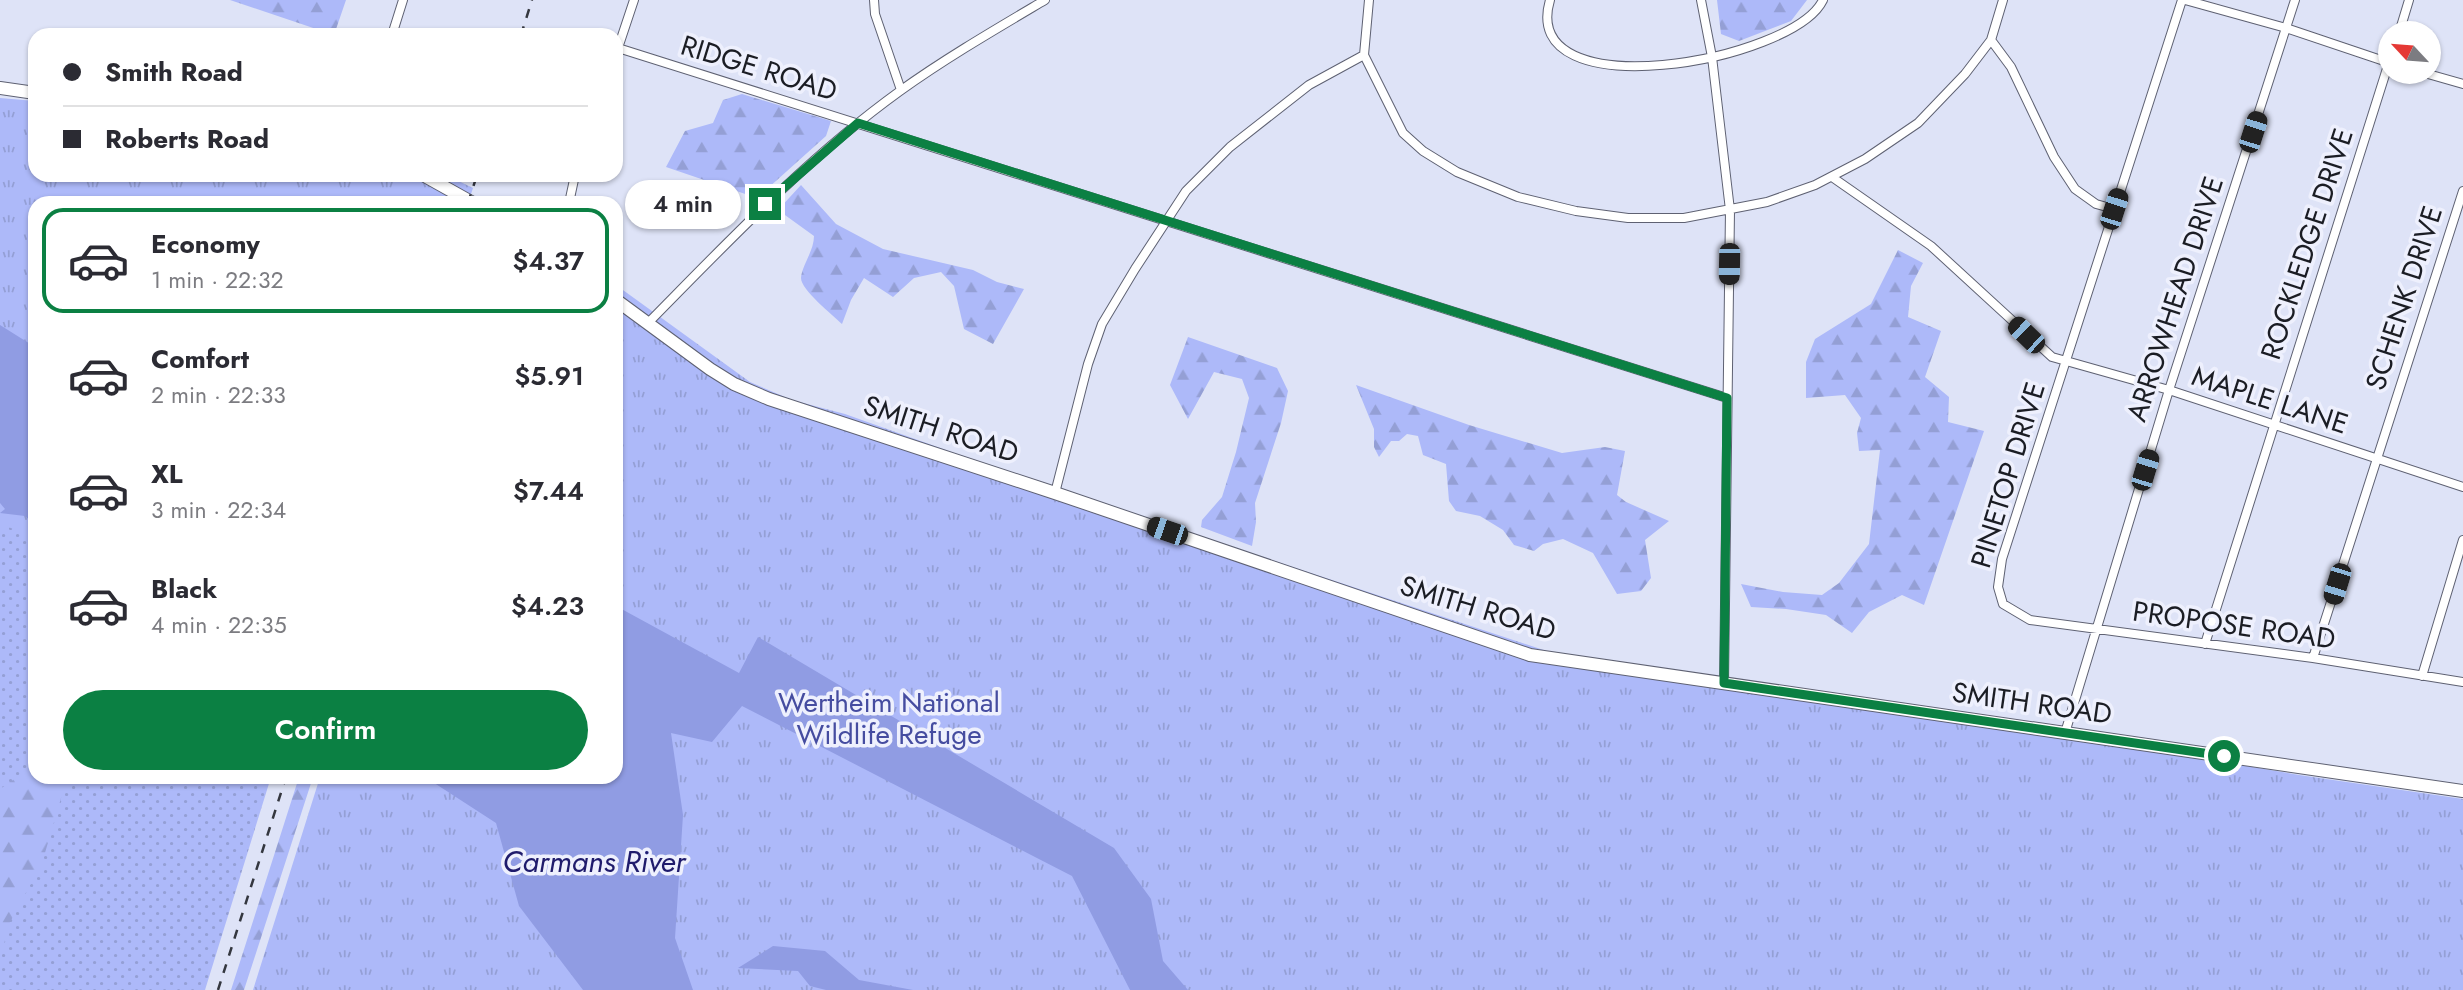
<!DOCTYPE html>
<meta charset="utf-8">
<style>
:root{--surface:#fff;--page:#f7f7f7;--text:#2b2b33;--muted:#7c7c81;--line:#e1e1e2;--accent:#0b8043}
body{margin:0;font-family:Jost,sans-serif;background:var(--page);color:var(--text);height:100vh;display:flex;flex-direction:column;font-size:26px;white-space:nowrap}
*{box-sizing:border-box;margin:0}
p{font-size:23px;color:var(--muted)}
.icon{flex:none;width:38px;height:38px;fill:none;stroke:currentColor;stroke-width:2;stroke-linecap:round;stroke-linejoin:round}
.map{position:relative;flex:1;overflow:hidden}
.sheet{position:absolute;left:28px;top:196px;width:595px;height:588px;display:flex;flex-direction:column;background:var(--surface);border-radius:21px;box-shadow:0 2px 5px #0004}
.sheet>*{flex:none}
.guide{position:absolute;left:28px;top:28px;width:595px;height:154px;border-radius:21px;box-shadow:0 2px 5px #0004;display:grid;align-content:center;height:154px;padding:0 35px;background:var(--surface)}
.needle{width:46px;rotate:296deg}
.fabs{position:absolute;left:2378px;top:21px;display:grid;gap:14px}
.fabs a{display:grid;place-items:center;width:63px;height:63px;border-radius:50%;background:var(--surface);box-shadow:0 2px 5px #0004;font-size:35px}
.end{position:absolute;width:32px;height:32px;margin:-16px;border:9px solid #0b8043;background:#fff;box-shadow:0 0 0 4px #fff}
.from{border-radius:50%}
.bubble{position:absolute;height:49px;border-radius:24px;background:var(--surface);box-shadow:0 2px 5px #0004;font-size:23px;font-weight:600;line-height:49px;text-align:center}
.car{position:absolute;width:21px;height:42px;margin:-21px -10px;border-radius:9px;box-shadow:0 0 5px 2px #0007;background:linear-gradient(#222 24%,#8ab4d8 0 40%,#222 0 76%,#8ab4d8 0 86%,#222 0)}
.guide b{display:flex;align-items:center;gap:24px;height:66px;font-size:26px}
.guide b+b{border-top:2px solid var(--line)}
.guide i{width:18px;height:18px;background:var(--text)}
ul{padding:12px 0 0;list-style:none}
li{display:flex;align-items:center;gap:21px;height:105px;margin:0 14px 10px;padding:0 21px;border:4px solid transparent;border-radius:21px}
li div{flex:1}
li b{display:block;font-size:26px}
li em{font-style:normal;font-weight:600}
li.on{border-color:var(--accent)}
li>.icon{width:63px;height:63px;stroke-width:1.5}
.button{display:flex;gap:14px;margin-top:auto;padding:14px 35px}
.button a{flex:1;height:80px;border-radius:42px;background:var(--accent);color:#fff;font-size:28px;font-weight:600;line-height:80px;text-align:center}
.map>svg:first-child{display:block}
.grass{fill:url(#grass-dots)}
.forest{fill:url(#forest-firs)}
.park{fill:url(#park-tufts)}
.water{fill:#909ce3}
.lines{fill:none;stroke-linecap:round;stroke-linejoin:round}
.street-casing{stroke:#5e6172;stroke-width:10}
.secondary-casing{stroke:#5e6172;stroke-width:14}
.street{stroke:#fff;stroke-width:8}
.secondary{stroke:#fff;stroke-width:12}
.rail{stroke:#34373f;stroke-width:2.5;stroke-dasharray:9 9;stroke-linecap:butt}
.route{stroke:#0b8043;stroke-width:9}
.labels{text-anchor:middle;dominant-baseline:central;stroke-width:7;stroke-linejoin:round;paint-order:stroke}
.street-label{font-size:28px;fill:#1b1d24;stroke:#eef0fd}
.park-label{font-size:28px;fill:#454ca0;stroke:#eef0fd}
.water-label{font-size:30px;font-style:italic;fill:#1f1b6c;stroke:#eef0fd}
</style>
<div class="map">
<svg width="2463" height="990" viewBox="0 0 2463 990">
<defs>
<pattern id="grass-dots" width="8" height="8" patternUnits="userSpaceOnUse" patternTransform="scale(1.75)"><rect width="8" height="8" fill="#adb9f9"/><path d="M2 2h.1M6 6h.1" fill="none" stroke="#949fd5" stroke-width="1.8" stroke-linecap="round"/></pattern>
<pattern id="forest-firs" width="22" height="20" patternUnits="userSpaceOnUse" patternTransform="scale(1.75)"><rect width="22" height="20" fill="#adb9f9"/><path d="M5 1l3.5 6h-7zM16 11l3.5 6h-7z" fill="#949fd5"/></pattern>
<pattern id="park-tufts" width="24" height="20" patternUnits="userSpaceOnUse" patternTransform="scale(1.75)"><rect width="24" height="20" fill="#adb9f9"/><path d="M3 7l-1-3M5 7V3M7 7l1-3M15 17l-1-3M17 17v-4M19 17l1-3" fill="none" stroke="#949fd5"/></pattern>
</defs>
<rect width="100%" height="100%" fill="#dee3f7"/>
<!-- grass -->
<path class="grass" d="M0,517L35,529V777H271L205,990H0Z"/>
<!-- forest -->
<path class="forest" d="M230,0H346L334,35Z
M1717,0H1807L1791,21L1739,41L1721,34Z
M742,94L831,121L826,136L757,198L666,167L685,131L713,123L723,100Z
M801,185L836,224L883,249L973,270L997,282L1024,289L993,344L964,329L954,286L941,272L914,278L893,297L864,278L851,300L842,324C833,315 801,290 801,278C802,265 814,251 814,236L778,210Z
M1898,250L1923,263L1911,286L1908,317L1941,331L1925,377L1949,397L1948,422L1984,431L1924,605L1902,595L1869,612L1852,633L1826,615L1786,609L1751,607L1741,584L1783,592L1822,595L1839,583L1869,544L1880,450L1859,451L1857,433L1861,418L1845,395L1806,398V362L1815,339L1871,304Z
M1188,337L1277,368L1288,391L1281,423L1255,503L1256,522L1252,546L1201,527L1202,520L1222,497L1236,452L1249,398L1242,379L1214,372L1188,419L1170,385Z
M1356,385L1469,425L1562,453L1605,447L1625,451L1617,495L1626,502L1669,521L1645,540L1651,578L1641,591L1617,594L1593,553L1563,539L1543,544L1534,551L1514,545L1503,530L1480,516L1456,511L1449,501L1446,464L1423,455L1418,436L1407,434L1399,441H1391L1379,457L1374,447V429Z
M35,765V777H56L64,788L42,863L9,924L0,960V789Z
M299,777H313L244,990H231Z"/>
<!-- park -->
<path class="park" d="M0,98L35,101V175H446L473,188L468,203H35V537L0,524Z
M616,285L750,382L792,400L845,414L1027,479L1595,667L1954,716L2299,775L2463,799V990H253L320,777H616Z"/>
<!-- water -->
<path class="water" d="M0,325L35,347V525L25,516L0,513L5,509L0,503Z
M616,606L739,673L758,637L1114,848L1151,899L1163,961L1188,990H1130L1072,876L742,706L712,742L671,733L683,815L675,938L693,990H583L519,906L496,823L425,777H616Z
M773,946L825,951L859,980L913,990H826L810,986L798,971L738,968Z"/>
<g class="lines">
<defs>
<path id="street" d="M874,0L875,14L901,90
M1369,0L1364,55L1403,133L1423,151L1457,172L1518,197L1576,211L1628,218H1684L1767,202L1815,185L1865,159L1918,123L1965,74L1991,40L2003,0
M1550,0C1517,111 1793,62 1823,0
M1701,0L1712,57L1730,210L1724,683
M2182,0L2002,559L1998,587L2003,604L2030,620L2313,658L2463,682
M2185,0L2286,28L2390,63
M2399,33L2409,0
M392,35L403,0
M1991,40L2011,67L2054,157L2075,189L2096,204L2114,209
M618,48L1727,398
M616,54L634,0
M2421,72L2463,84
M1832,177L1931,246L2052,357L2169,390L2463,487
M569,203L575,175
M648,323C728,242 807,158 900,91C946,58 996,29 1045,0
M1055,493L1088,364L1102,324L1135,269L1186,191L1230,147L1309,85L1364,55
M2205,644L2390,59
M2313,658L2463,191
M2422,676L2463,540
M2065,733L2169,390L2295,0"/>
<path id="secondary" d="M0,88L35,93
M423,175L473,203
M616,300L710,369L734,384L769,399L1055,493L1530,655L2463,791"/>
</defs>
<!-- street casing -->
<use href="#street" class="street-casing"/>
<!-- secondary casing -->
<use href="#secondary" class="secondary-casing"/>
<!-- street -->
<use href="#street" class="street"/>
<!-- secondary -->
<use href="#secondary" class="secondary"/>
<!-- rail -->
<path class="rail" d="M521,35L532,0
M468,203L477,175
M218,990L286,777"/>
</g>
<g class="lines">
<!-- route -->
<path class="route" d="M765,204L858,123L1727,398L1724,683L2224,756"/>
</g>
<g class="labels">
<!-- street labels -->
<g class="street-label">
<text transform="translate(759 68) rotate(17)">RIDGE ROAD</text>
<text transform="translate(2307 244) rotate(-72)">ROCKLEDGE DRIVE</text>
<text transform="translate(2404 298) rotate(-72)">SCHENK DRIVE</text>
<text transform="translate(2175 299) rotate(-72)">ARROWHEAD DRIVE</text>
<text transform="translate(2270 400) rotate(18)">MAPLE LANE</text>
<text transform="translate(941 429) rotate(18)">SMITH ROAD</text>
<text transform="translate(2008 475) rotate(-73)">PINETOP DRIVE</text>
<text transform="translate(1478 608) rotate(17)">SMITH ROAD</text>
<text transform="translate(2234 625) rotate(8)">PROPOSE ROAD</text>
<text transform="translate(2032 703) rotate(8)">SMITH ROAD</text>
</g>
<!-- park labels -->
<g class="park-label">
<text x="889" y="702">Wertheim National<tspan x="889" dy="32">Wildlife Refuge</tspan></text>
</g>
<!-- water labels -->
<g class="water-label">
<text x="594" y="861">Carmans River</text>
</g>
</g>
</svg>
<div class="fabs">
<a><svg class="needle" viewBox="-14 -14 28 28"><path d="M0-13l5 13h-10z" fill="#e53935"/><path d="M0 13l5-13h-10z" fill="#7c7c81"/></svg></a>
</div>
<i class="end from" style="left:2224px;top:756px"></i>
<i class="end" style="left:765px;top:204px"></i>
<div class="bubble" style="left:625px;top:180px;width:116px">4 min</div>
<i class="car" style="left:2253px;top:132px;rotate:18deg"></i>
<i class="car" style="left:2114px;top:209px;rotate:18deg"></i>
<i class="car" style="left:1729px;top:264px;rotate:181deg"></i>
<i class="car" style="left:2026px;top:335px;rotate:314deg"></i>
<i class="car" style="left:2145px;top:470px;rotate:17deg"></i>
<i class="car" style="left:1167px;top:531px;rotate:289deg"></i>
<i class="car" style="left:2337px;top:584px;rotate:197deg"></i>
<div class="guide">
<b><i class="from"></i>Smith Road</b>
<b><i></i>Roberts Road</b>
</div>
<section class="sheet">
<ul>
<li class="on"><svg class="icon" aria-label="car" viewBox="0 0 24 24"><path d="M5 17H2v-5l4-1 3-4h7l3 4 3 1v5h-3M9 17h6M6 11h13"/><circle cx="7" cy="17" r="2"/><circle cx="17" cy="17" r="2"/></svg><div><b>Economy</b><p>1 min · 22:32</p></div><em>$4.37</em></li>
<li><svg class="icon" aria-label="car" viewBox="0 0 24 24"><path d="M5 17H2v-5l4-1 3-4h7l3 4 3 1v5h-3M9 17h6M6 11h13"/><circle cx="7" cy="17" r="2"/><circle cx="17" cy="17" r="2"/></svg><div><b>Comfort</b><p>2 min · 22:33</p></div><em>$5.91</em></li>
<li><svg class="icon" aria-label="car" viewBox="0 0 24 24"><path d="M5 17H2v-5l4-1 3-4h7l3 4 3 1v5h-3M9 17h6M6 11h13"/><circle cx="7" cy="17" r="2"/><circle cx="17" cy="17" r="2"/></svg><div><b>XL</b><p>3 min · 22:34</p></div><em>$7.44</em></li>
<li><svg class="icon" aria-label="car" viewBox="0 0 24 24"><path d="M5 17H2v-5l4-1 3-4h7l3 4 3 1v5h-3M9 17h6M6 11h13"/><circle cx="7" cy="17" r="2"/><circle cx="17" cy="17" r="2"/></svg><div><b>Black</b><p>4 min · 22:35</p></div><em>$4.23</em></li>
</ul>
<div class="button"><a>Confirm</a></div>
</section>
</div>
